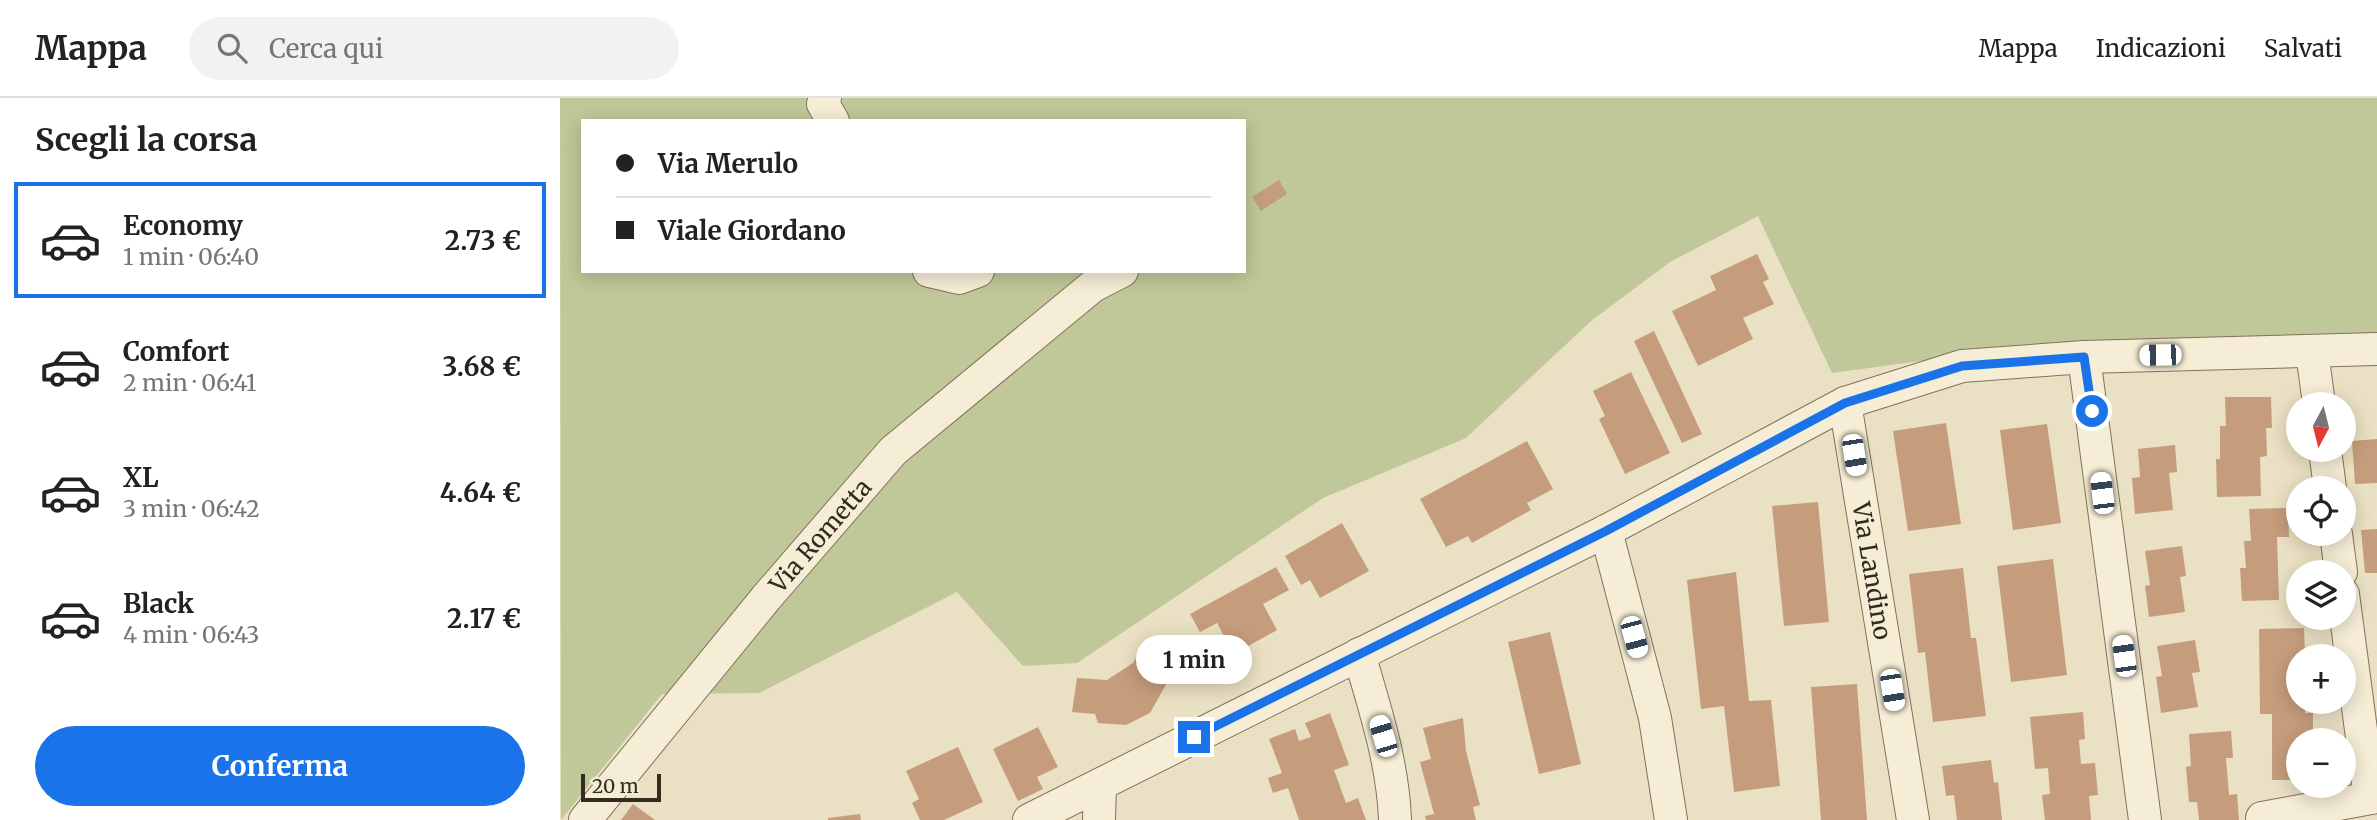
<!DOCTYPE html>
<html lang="it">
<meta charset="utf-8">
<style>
:root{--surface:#fff;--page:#f2f2f2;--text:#222;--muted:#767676;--line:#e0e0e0;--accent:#1a73e8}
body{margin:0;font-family:Merriweather,serif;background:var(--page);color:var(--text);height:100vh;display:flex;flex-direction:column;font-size:26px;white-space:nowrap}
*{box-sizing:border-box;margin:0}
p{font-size:23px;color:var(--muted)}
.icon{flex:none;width:38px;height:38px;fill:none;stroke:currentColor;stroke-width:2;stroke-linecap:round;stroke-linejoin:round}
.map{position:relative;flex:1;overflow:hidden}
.side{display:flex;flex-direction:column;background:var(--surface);width:560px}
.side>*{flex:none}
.hud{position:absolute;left:21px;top:21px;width:665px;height:154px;border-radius:0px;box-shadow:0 4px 18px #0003;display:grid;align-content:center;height:154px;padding:0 35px;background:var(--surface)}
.needle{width:46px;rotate:187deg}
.tools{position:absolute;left:1726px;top:294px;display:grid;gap:14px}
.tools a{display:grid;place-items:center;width:70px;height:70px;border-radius:50%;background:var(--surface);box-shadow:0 4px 18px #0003;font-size:35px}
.scale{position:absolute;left:21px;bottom:18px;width:80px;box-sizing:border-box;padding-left:7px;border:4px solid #342a1e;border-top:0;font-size:19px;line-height:24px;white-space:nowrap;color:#342a1e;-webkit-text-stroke:5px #f2ead2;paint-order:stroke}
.end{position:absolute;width:32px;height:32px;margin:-16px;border:9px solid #1a73e8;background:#fff;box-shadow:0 0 0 4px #fff}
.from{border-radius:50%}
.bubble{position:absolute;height:49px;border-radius:24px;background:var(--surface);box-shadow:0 4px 18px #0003;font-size:23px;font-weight:700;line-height:49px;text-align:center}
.car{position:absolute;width:21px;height:42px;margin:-21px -10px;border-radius:9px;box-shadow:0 0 5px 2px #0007;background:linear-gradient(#fff 24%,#345 0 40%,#fff 0 76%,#345 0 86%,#fff 0)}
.hud b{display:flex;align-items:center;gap:24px;height:66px;font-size:26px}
.hud b+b{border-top:2px solid var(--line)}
.hud i{width:18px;height:18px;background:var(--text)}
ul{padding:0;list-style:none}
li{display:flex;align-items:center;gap:21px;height:116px;margin:0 14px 10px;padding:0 21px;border:4px solid transparent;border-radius:0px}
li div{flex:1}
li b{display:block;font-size:26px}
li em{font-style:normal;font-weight:700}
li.active{border-color:var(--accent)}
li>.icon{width:63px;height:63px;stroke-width:1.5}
h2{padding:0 35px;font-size:32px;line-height:84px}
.primary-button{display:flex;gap:14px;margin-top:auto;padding:14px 35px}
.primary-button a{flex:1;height:80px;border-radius:42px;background:var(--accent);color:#fff;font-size:28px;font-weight:700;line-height:80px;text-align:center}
header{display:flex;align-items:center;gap:42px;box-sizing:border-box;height:98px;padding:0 35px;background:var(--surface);border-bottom:2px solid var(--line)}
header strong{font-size:33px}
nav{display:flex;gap:38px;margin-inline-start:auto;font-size:24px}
.search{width:490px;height:63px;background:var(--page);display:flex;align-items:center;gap:18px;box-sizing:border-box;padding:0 24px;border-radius:38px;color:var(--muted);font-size:26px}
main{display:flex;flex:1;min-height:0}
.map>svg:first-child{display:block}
.green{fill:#c0c798;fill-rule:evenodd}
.building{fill:#c59d7c}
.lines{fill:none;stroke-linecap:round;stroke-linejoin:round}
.street-casing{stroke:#83725b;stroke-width:34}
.street{stroke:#f6edd6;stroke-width:32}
.route{stroke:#1a73e8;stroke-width:9}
.labels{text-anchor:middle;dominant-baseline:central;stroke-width:6;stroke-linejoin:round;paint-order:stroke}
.street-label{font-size:24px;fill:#342a1e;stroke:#f2ead2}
</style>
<header>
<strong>Mappa</strong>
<div class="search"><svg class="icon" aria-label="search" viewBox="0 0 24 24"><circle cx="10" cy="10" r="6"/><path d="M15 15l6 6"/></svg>Cerca qui</div>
<nav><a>Mappa</a><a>Indicazioni</a><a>Salvati</a></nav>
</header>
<main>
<section class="side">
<h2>Scegli la corsa</h2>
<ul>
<li class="active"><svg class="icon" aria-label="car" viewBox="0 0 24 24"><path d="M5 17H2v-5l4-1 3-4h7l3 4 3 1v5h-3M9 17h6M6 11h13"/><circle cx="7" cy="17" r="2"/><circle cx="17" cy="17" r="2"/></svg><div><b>Economy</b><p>1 min · 06:40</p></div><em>2.73 €</em></li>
<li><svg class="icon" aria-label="car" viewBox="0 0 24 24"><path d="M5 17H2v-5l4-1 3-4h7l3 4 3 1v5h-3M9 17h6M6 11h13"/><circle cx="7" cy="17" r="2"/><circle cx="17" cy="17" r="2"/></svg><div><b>Comfort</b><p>2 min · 06:41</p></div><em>3.68 €</em></li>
<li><svg class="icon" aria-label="car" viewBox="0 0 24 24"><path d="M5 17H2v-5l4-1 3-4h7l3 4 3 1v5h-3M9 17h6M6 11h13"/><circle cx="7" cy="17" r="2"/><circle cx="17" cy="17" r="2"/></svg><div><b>XL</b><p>3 min · 06:42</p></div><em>4.64 €</em></li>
<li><svg class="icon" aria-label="car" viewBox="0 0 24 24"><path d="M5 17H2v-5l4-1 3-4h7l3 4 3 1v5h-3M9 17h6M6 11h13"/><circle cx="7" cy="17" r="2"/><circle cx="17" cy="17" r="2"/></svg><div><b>Black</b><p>4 min · 06:43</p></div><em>2.17 €</em></li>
</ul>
<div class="primary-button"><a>Conferma</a></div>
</section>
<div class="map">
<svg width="1817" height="722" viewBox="0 0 1817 722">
<rect width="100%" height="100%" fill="#eae0c3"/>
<!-- green -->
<path class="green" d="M0,0H1817V238L1427,254L1272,275L1198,118L1110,164L1031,223L906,340L763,400L517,565L463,568L397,494L199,595L102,596L1,722ZM23,23H684V173H23Z"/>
<!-- building -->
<path class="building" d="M719,82L727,96L701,113L692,99Z
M1197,156L1209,181L1203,184L1214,206L1183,220L1193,241L1138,268L1112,213L1156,192L1150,178Z
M1094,233L1142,336L1122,345L1074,243Z
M1071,274L1110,355L1065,376L1039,321L1045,318L1033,293Z
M1665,299H1711L1712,330H1706L1707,358L1700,359L1701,398L1657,399L1656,361H1660V328H1666Z
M1386,325L1401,426L1348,433L1333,333Z
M1487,326L1501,425L1453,432L1440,332Z
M1817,341V385L1795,386L1792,343Z
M967,343L993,391L967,405L971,412L912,445L908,438L886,449L860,401Z
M1615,347L1617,374L1609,375L1613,412L1575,416L1572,380L1580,379L1578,351Z
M1258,404L1269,524L1224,528L1212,408Z
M1728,410L1729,439H1717L1719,502L1682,503L1680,470H1686L1684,443H1691L1689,411Z
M782,425L809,473L760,500L750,482L741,487L725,458Z
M1817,431V475H1805L1801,432Z
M1622,448L1626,478L1620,479L1625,514L1589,519L1585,488L1590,487L1585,453Z
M1493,461L1507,577L1451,584L1437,468Z
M716,469L729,492L703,506L717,532L674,556L657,525L640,534L630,516Z
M1403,470L1411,540H1416L1426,618L1373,624L1365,554L1358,555L1349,476Z
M1176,474L1189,603L1211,602L1220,688L1174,694L1164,608L1141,611L1127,482Z
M1744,530L1745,558H1738V604H1745V615H1753V642H1738V682H1712V616H1700L1699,531Z
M990,534L1021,666L979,676L948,544Z
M588,541L622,558L590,615L566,627L538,625L535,616L512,614L517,580L547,582L573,565Z
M1635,542L1640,574L1632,575L1638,609L1601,615L1596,579L1602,578L1597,548Z
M1297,586L1307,722H1261L1251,589Z
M1523,614L1525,641L1519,642L1521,666L1535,665L1538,697L1529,698L1531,722H1485L1482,697L1490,696L1488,670L1475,671L1470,619Z
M770,615L789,667L774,672L786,705L798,700L806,722H739L728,690L713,695L708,680L722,675L709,641L735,631L739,643L751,639L745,625Z
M903,620L906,653L920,707L913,709L916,722H866L865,718L874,716L860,664L871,661L863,630Z
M478,629L498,669L477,679L483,691L458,703L433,651Z
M1671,633L1673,660H1666L1669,697L1677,696L1679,722H1639L1637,704H1629L1626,669L1631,668L1629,636Z
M398,649L423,704L384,722H360L352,705L359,701L346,673Z
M1431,662L1434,685L1438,684L1442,722H1397L1394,697L1386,698L1382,668Z
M73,706L95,722H61Z
M300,716L301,722H268V720Z"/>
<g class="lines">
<defs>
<g id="street">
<path d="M265,0L263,6L273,23"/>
<path d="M369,173L399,180L418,173"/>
<path d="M1752,254L1759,306"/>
<path d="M1524,259L1585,722"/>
<path id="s1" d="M1285,305L1353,722"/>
<path d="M1765,352L1770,390"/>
<path d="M1046,433L1095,620L1111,722"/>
<path d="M1776,436L1781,474"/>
<path d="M1783,496L1810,700"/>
<path d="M799,556C815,611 833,665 835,722"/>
<path d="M1702,720L1817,699"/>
<path id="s2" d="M25,722L206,500L333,353L533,188L562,173"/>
<path d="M469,722L1046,433L1285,305L1402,268L1524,259L1817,251"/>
<path d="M539,722L540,687"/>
</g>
</defs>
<!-- street casing -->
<use href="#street" class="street-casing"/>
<!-- street -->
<use href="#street" class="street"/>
</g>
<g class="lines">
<!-- route -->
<path class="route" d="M634,639L1046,433L1285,305L1402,268L1524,259L1532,313"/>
</g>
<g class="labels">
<!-- street labels -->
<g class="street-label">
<text stroke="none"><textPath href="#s2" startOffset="369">Via Rometta</textPath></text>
<text stroke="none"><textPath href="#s1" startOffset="170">Via Landino</textPath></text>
</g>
</g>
</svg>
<div class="tools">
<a><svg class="needle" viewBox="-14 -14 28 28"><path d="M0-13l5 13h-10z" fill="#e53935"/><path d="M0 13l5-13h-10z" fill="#767676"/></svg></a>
<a><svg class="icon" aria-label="locate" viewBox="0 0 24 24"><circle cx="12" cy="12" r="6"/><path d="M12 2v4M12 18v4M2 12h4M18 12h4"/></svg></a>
<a><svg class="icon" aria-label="layers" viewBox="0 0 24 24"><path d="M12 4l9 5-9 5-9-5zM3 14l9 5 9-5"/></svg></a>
<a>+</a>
<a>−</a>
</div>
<div class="scale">20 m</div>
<i class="end from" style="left:1532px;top:313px"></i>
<i class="end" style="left:634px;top:639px"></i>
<div class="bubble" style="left:576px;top:537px;width:116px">1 min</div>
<i class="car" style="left:1600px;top:257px;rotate:269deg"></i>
<i class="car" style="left:1294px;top:357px;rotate:171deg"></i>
<i class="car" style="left:1542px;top:395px;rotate:353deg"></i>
<i class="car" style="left:1074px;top:539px;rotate:165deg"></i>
<i class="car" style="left:1564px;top:558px;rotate:352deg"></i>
<i class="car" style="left:1332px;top:592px;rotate:171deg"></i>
<i class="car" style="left:823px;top:638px;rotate:343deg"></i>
<div class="hud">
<b><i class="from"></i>Via Merulo</b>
<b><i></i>Viale Giordano</b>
</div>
</div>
</main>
